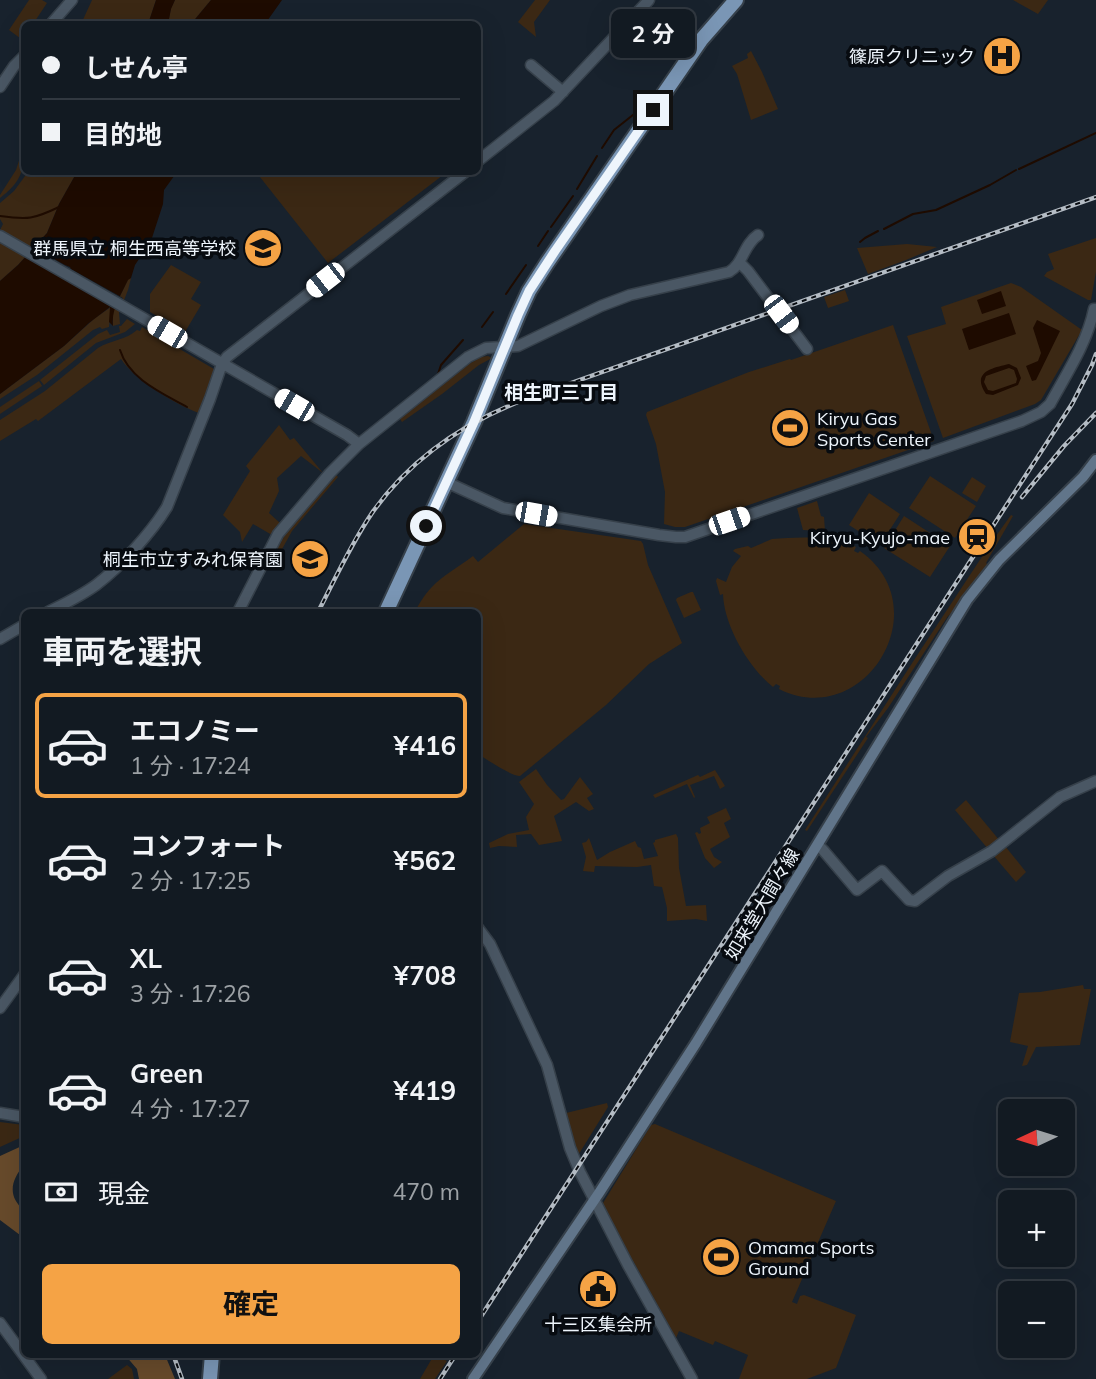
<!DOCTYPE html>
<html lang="ja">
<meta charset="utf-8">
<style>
:root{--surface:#121a22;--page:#1f272f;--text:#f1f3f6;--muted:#9ca1a5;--line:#313840;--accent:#f5a345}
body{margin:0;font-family:Mulish,"Noto Sans JP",sans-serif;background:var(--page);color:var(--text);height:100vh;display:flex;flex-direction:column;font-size:26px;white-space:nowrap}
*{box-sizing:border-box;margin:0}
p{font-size:23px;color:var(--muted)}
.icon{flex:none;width:38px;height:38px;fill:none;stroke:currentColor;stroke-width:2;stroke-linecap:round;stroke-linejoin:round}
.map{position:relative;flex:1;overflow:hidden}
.drawer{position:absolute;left:21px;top:609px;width:460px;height:749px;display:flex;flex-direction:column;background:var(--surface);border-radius:10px;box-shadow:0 7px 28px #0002,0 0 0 2px var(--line)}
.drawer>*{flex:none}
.guide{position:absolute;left:21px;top:21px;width:460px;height:154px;border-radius:10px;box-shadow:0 7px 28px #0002,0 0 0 2px var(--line);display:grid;align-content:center;height:154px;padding:0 21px;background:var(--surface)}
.needle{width:46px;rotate:266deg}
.controls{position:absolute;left:998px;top:1099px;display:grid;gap:14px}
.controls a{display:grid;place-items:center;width:77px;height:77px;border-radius:10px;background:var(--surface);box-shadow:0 7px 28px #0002,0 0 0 2px var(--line);font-size:35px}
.end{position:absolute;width:32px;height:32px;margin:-16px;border:9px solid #eef5fc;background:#111;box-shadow:0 0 0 4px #111}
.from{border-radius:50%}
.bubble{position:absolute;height:49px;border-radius:10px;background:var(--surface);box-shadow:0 7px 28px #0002,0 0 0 2px var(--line);font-size:23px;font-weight:700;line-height:49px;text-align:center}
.car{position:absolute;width:21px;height:42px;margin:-21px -10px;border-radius:9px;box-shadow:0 0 5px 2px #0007;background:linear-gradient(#fff 24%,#345 0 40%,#fff 0 76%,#345 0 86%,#fff 0)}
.guide b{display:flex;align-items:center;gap:24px;height:66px;font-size:26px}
.guide b+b{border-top:2px solid var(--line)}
.guide i{width:18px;height:18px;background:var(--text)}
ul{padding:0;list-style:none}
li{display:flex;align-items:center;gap:21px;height:105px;margin:0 14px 10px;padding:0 7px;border:4px solid transparent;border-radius:10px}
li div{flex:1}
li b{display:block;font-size:26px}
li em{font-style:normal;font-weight:700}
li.on{border-color:var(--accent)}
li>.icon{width:63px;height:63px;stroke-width:1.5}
h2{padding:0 21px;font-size:32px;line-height:84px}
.pay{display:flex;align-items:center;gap:18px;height:77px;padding:0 21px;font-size:26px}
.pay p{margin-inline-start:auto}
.action{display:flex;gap:14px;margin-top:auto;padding:14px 21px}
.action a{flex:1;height:80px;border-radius:10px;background:var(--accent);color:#111;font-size:28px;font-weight:700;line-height:80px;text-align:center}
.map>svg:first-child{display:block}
.green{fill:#3b2814}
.forest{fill:#674a2b}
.water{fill:#1e0b00;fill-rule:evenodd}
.pier{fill:#18222d}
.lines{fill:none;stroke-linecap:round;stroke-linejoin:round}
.stream{stroke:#1e0b00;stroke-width:2}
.tertiary-casing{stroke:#36404a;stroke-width:13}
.secondary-casing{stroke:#36404a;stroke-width:14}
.trunk-casing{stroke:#36404a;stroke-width:18}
.tertiary{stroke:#4a5764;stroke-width:10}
.secondary{stroke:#61758a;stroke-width:10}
.trunk{stroke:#7a96b5;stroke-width:14}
.rail-casing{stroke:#b4bcc4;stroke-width:4.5}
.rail{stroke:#070b10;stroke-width:2;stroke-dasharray:5;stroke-linecap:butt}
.route{stroke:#eef5fc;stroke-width:9}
.labels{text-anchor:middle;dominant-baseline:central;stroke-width:7;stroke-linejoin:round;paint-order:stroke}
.poi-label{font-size:18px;fill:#eef5fc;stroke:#070b10;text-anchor:end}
.street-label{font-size:18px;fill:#eef5fc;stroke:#070b10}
.neighbourhood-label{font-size:19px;font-weight:bold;fill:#eef5fc;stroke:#070b10}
</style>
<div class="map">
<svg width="1096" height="1379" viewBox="0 0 1096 1379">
<rect width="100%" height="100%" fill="#18222d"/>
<!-- green -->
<path class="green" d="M29,0H42L47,3L33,24H24V41L9,30Z
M92,0H156L148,24H81Z
M175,0H211L191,24H168L171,8Z
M535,0H550L534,22L536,37L518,22Z
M1013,0H1048L1038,14Z
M751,51L762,72L778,109L751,120L737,74L732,66L748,58L747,54Z
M24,145C25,170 21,182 0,198V195L16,170Z
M28,172H77L59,204L47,233L18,265L0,281V230L3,224L0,219V203L14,191Z
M256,172H447L328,263Z
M1096,238V272L1091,300H1088L1044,276L1047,272L1054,269L1048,254Z
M907,244L937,247L906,260L868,274L857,248Z
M171,265L201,282L191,299L201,305L185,332L150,312V294Z
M131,278L128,290L119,313L120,324L113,326V311L128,279Z
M1011,283L1021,287L1082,330L1041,400L1035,404L943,438L907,336L946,324L941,307Z
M845,290L849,301L828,308L824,297Z
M111,307L109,327L102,329L100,327L93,330L37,375L0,399V394L64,346L95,318Z
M127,319L135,324L125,332L96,343L44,385L40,380L98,334L107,330L110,335L120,332L119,326H121Z
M893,325L934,441L685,527H675L664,524L665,492L656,444L646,415L647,412L749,372L790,359L791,360Z
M142,327L214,369L199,413C175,404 135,380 121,359L38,421L36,419L0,441V420L45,391L98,348C111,340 126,340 137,330L140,331Z
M488,356L492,358L479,365L442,394L402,422L400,419L469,364L481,357Z
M39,381L42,386L0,414V407Z
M279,425L290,440L294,438L323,473L301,456L277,478L279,491L269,513L280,523L272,535L253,524L242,542L240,532L223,515L250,471L246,466Z
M336,475L338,477L292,531L281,551L276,550L288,530Z
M930,476L976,506L955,538L909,508Z
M972,477L986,486L977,502L962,493Z
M869,493L900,514L880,545L849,525Z
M817,501L821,516L824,517L825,531L803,530L797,508Z
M1011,515L1013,516L986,563L989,566L954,611L948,616L888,708L866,737L868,738L807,831L805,830L916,657L991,543Z
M904,516L950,546L930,577L884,548Z
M524,524L641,541L643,544L648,565L682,643L649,664L606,705L520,776C511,776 488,760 478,754V612H393L395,607L410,609L415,611C420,603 424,595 431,588C443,575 459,567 473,556L478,562Z
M772,539C797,537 833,535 856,547L854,551L858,553L860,551C940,607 865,732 779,689L780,686L776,684L773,687C749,668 724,626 723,594L720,595L716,581L717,578L726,582L732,567L741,556L733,551L735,549L748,546L751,548Z
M691,592H693L701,610L684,618L676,600L677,598Z
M536,769L547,785L561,800L564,799L580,777L593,794L587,798L594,809L589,811L576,802L554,816L562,841L539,845L531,834L516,835L517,847L499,846L490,848L489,843L508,834L529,830L526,817L534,804L519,782Z
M715,770L725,786L720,789L714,776L690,785L695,797L694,798L687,784L655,798L653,795L698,775L700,777Z
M966,800L1000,841L989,850L955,810Z
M726,808L731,819L724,823L730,837L710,849L714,857L722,862L714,868L705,858L695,833L697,832L699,834L701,833L700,828L710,823L707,817Z
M676,834L678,838L679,868L686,906L706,905L707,921L696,919L667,921V908L662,887L654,886L651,865L637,867L595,866L594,872L583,871L586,857L582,843L586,842L589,838L597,860L610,852L635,841L638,847L641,848L644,859L658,856L653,843L655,842V840Z
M1005,846L1026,872L1016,882L993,855Z
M1083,985L1084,989H1091L1080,1045L1036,1047L1027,1065L1022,1066L1028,1046L1010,1042L1019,993L1040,992Z
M607,1103L608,1107L577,1157L565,1115L566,1113Z
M0,1122L24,1125V1136L0,1147Z
M655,1124L836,1201L792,1302L797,1304L800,1296L804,1295L856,1315L836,1368L807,1379H739L748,1355L715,1341L713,1345L679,1331L676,1338L604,1209L603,1203L651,1125Z
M434,1355L447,1361L435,1379H420Z
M127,1365L132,1369L134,1379H108Z"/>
<!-- forest -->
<path class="forest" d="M24,1145V1165C11,1180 7,1196 24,1210V1238L0,1220V1156Z
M125,1355H165L175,1379H139L137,1369Z"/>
<!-- water -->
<path class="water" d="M156,0H175L171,9L168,24H148Z
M211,0H282L265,24H191Z
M77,172H177L164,190L163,204L151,241L135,265L131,278L128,280C121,295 111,309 113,326L109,322L110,307L89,323L64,346L0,394V281L18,265L47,233L59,204Z
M1001,291L1006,306L982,314L977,300Z
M1009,313L1016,334L969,350L962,329Z
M1037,320L1060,331L1036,380L1032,381L1026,366L1038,361L1041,353L1033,328Z
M1009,364L1017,368L1021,378L1018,385L993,395L986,394C971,372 992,368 1009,364ZM1009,368L1014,370L1017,379L1016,383L993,391L988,390L984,382L986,376Z"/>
<!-- pier -->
<path class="pier" d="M31,246L65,265L70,267L71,269L123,298L117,309L23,255Z"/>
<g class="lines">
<!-- stream -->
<path class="stream" d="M602,148L614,130L643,107
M1019,169L1096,133
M577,189L597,156
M0,216C28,220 34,219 59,207
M551,227L573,196
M884,229L913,214L936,210L990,185L1016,170
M860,242L865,238L878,231
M538,246L548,231
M506,294L526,265
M482,327L493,312
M120,350C129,379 162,393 187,407
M438,374L441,365L463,340"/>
<defs>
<path id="tertiary" d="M51,24L72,0
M531,65L563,92
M0,87L14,66L24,56
M478,161L554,101L649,0
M0,236L347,435L359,444
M739,262L748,271L807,349
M446,482L503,508L659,535L676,537H685L1022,421L1041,412L1050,404C1067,373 1087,343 1094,309H1096
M48,612C64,604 81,596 96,585C121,566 151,533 167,507L210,399L222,364L227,357L465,172
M238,612L278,534L330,473L359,444L468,357L486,348L518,346L601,306L630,295L729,272C744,263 743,245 758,235
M0,639L24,625
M818,845L823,850L857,890L882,871L909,900L915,901L948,876L992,851L1060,797L1096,781
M478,928L490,944L547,1065L570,1148L580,1172L628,1265L692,1379
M0,1008L24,975
M0,1113L24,1117
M0,1323L41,1379"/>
<path id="secondary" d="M473,1379L599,1193L696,1043L967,600L999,560L1083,477L1096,460"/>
<path id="trunk" d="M386,612L474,422L518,315L529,291L547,263L701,40L736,0
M210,1379L212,1354"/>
</defs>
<!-- tertiary casing -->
<use href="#tertiary" class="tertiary-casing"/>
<!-- secondary casing -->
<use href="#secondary" class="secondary-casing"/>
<!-- trunk casing -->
<use href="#trunk" class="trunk-casing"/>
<!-- tertiary -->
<use href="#tertiary" class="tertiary"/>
<!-- secondary -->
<use href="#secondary" class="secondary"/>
<!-- trunk -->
<use href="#trunk" class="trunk"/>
<defs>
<path id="rail" d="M1022,497L1064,446L1096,413
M318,612C335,579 351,544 372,513C410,459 465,422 526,399L1096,197
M478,1321L1072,404L1092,365L1096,354
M173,1354L182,1379
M440,1379L456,1354"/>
</defs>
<!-- rail casing -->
<use href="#rail" class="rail-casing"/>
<!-- rail -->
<use href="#rail" class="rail"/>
</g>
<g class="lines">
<!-- route -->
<path class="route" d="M426,526L474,422L518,315L529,291L555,251L653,110"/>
</g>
<!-- icons -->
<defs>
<symbol id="hospital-disc" viewBox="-11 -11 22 22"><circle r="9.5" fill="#f5a345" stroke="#070b10"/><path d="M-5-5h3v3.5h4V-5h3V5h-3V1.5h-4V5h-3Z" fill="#111"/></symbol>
<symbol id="school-disc" viewBox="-11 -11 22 22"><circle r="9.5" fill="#f5a345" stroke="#070b10"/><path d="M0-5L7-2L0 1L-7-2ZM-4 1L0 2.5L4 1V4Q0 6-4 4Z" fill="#111"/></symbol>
<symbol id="stadium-disc" viewBox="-11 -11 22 22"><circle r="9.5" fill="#f5a345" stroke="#070b10"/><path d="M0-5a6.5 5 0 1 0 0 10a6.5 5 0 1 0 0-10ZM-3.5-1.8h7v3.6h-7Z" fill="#111"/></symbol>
<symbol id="station-disc" viewBox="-11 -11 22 22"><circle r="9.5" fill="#f5a345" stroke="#070b10"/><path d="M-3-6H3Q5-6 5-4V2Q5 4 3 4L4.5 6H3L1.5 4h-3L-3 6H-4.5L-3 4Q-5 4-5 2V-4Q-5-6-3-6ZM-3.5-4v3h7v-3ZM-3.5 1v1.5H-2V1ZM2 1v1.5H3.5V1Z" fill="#111"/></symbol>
<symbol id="civic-disc" viewBox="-11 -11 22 22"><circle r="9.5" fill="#f5a345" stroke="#070b10"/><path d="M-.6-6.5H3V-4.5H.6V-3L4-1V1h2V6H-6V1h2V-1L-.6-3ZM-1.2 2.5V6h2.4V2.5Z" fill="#111"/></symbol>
</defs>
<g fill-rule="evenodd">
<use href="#hospital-disc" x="980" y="34" width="44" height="44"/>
<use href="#school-disc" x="241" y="226" width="44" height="44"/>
<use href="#stadium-disc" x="768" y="406" width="44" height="44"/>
<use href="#station-disc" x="955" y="515" width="44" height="44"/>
<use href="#school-disc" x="288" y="537" width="44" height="44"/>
<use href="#stadium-disc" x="699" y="1235" width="44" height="44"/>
<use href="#civic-disc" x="576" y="1267" width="44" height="44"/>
</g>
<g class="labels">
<!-- poi labels -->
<g class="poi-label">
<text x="975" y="56">篠原クリニック</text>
<text x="236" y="248">群馬県立 桐生西高等学校</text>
<text x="817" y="418" text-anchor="start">Kiryu Gas<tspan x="817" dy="21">Sports Center</tspan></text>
<text x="950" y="537">Kiryu-Kyujo-mae</text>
<text x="283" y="559">桐生市立すみれ保育園</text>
<text x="748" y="1247" text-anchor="start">Omama Sports<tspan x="748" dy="21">Ground</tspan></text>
<text x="598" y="1324" text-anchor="middle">十三区集会所</text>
</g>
<!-- street labels -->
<g class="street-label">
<text transform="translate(762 904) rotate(-59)">如来堂大間々線</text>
</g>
<!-- neighbourhood labels -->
<g class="neighbourhood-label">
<text x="561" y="392">相生町三丁目</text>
</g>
</g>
</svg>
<div class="controls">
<a><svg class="needle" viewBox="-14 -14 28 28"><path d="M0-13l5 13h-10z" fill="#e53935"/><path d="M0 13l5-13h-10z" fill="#9ca1a5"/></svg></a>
<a>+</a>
<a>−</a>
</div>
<i class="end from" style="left:426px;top:526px"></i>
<i class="end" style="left:653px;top:110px"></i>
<div class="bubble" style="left:611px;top:9px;width:84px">2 分</div>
<i class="car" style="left:325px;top:280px;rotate:232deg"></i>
<i class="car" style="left:781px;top:314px;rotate:143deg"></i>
<i class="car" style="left:167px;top:332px;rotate:300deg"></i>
<i class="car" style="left:294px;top:405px;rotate:300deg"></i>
<i class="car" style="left:536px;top:514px;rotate:100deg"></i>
<i class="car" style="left:729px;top:521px;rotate:71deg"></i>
<div class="guide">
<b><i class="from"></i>しせん亭</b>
<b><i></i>目的地</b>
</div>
<section class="drawer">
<h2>車両を選択</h2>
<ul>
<li class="on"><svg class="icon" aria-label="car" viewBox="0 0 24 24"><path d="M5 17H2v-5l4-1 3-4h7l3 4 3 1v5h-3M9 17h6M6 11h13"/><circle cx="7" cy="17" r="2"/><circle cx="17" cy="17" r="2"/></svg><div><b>エコノミー</b><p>1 分 · 17:24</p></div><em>¥416</em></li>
<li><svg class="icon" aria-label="car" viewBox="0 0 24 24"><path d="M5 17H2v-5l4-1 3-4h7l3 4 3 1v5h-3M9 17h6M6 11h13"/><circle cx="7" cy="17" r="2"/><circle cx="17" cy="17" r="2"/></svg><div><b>コンフォート</b><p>2 分 · 17:25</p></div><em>¥562</em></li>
<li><svg class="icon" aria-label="car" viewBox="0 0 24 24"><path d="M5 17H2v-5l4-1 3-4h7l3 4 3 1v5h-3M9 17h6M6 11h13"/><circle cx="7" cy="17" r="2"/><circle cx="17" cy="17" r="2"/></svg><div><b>XL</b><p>3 分 · 17:26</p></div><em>¥708</em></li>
<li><svg class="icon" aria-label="car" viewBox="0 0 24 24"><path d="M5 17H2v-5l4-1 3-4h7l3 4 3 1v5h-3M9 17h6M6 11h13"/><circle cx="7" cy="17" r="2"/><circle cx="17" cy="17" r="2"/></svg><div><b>Green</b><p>4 分 · 17:27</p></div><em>¥419</em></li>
</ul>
<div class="pay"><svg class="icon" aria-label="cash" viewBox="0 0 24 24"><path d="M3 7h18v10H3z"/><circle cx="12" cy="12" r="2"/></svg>現金<p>470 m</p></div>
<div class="action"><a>確定</a></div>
</section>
</div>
